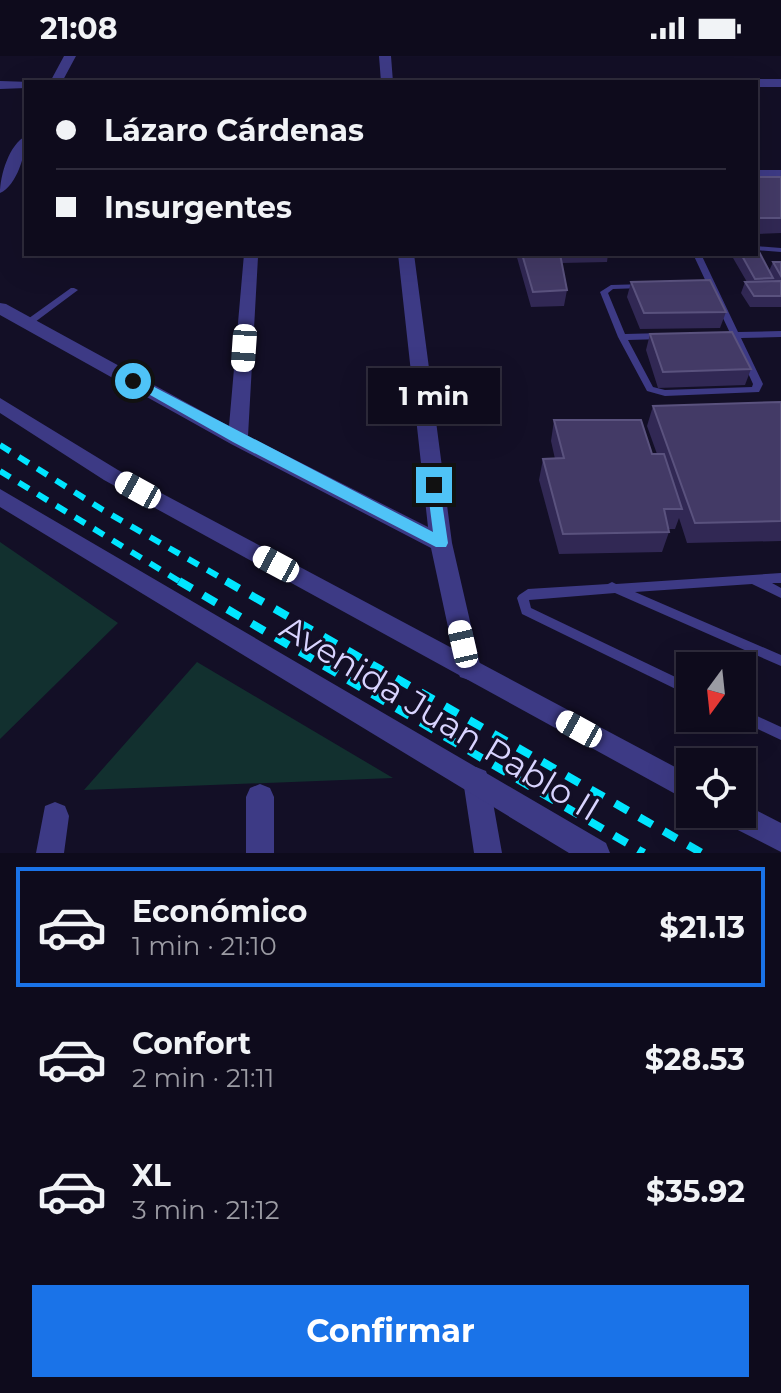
<!DOCTYPE html>
<html lang="es">
<meta charset="utf-8">
<style>
:root{--surface:#0e0b1c;--page:#1c1929;--text:#f1f3f6;--muted:#9b9ba3;--line:#2e2b3b;--accent:#1a73e8}
body{margin:0;font-family:Montserrat,sans-serif;background:var(--page);color:var(--text);height:100vh;display:flex;flex-direction:column;font-size:30px;white-space:nowrap}
*{box-sizing:border-box;margin:0}
p{font-size:26px;color:var(--muted)}
.icon{flex:none;width:44px;height:44px;fill:none;stroke:currentColor;stroke-width:2;stroke-linecap:round;stroke-linejoin:round}
.map{position:relative;height:797px;overflow:hidden}
.sheet{display:flex;flex-direction:column;background:var(--surface);flex:1}
.sheet>*{flex:none}
.guide{position:absolute;left:24px;top:24px;width:734px;height:176px;border-radius:0px;box-shadow:0 8px 32px #0002,0 0 0 2px var(--line);display:grid;align-content:center;height:176px;padding:0 32px;background:var(--surface)}
.needle{width:52px;rotate:195deg}
.fabs{position:absolute;left:676px;top:596px;display:grid;gap:16px}
.fabs a{display:grid;place-items:center;width:80px;height:80px;border-radius:0px;background:var(--surface);box-shadow:0 8px 32px #0002,0 0 0 2px var(--line);font-size:40px}
.end{position:absolute;width:36px;height:36px;margin:-18px;border:10px solid #4fc3f7;background:#111;box-shadow:0 0 0 4px #111}
.from{border-radius:50%}
.bubble{position:absolute;height:56px;border-radius:0px;background:var(--surface);box-shadow:0 8px 32px #0002,0 0 0 2px var(--line);font-size:26px;font-weight:700;line-height:56px;text-align:center}
.car{position:absolute;width:24px;height:48px;margin:-24px -12px;border-radius:10px;box-shadow:0 0 6px 2px #0007;background:linear-gradient(#fff 24%,#345 0 40%,#fff 0 76%,#345 0 86%,#fff 0)}
.guide b{display:flex;align-items:center;gap:28px;height:76px;font-size:30px}
.guide b+b{border-top:2px solid var(--line)}
.guide i{width:20px;height:20px;background:var(--text)}
ul{padding:14px 0 0;list-style:none}
li{display:flex;align-items:center;gap:24px;height:120px;margin:0 16px 12px;padding:0 16px;border:4px solid transparent;border-radius:0px}
li div{flex:1}
li b{display:block;font-size:30px}
li em{font-style:normal;font-weight:700}
li.selected{border-color:var(--accent)}
li>.icon{width:72px;height:72px;stroke-width:1.5}
.primary-button{display:flex;gap:16px;margin-top:auto;padding:16px 32px}
.primary-button a{flex:1;height:92px;border-radius:0px;background:var(--accent);color:#fff;font-size:32px;font-weight:700;line-height:92px;text-align:center}
.status{display:flex;justify-content:space-between;align-items:center;height:56px;padding:0 40px;background:var(--surface);direction:ltr}
.status svg{height:22px;fill:currentColor}
.map>svg:first-child{display:block}
.green{fill:#12302f}
.lines{fill:none;stroke-linecap:round;stroke-linejoin:round}
.service{fill:#3d3a85;fill-rule:evenodd}
.minor{fill:#3d3a85;fill-rule:evenodd}
.tertiary{fill:#3d3a85;fill-rule:evenodd}
.rail-far1{stroke:#00e5ff;stroke-width:6;stroke-dasharray:12 10;stroke-linecap:butt}
.rail{stroke:#00e5ff;stroke-width:8;stroke-dasharray:15 13;stroke-linecap:butt}
.wall{fill:#312854}
.building{fill:#433a66;stroke:#5a527e;stroke-width:2}
.route{fill:#4fc3f7}
.labels{text-anchor:middle;dominant-baseline:central;stroke-width:6;stroke-linejoin:round;paint-order:stroke}
.near-street-label{font-size:34px;fill:#d9d4ff;stroke:#130f26}
</style>
<div class="status"><b>21:08</b><svg viewBox="0 0 49 12"><path d="M0 12V9h3v3zM5 12V6h3v6zM10 12V3h3v9zM15 12V0h3v12zM26 1h20v11H26zM47 4h2v5h-2z"/></svg></div>
<div class="map">
<svg width="781" height="797" viewBox="0 0 781 797">
<rect width="100%" height="100%" fill="#130f26"/>
<!-- green -->
<path class="green" d="M0,486L118,567L0,683Z
M197,606L393,722L84,734Z"/>
<g class="lines">
<!-- service -->
<path class="service" d="M756,190L781,192V196L756,194Z
M693,198H701L738,276L781,275V281L741,282L763,328L759,336L665,340L647,335L618,281L600,236L611,229L645,228L646,230L642,232L613,233L608,237L625,278L663,277L667,280L663,283L628,284L653,331L665,334L752,331L753,328L732,282L727,279L730,277Z
M71,232H74L78,234L31,269H25L24,267L25,265Z
M781,517V527H772L781,532V542L752,528L635,536L781,599V610L615,537L529,544L531,552L690,628V640L522,558L517,542L519,539L528,533L608,528L612,526L616,528Z
M742,653L781,671V684L737,663V662H742Z"/>
<!-- minor -->
<path class="minor" d="M64,0H76L62,26H50Z
M379,0H391L393,26H381Z
M756,23H781V31H756V26H751Z
M0,25L31,26H26V32L0,33Z
M26,80C26,97 17,130 0,137C0,120 9,88 26,80Z
M756,114H781V122H756Z
M244,198H256L258,201L248,380L428,471L398,198H414L452,487L481,613L478,621L469,624L460,621L457,613L431,492L231,388L0,259V247L6,248L229,370Z
M476,711L486,715L489,724L502,797H474L463,724L466,715Z
M260,728L270,732L274,741V797H246V741L250,732Z
M55,746L65,750L69,760L64,797H36L45,750Z"/>
<!-- tertiary -->
<path class="tertiary" d="M0,342L118,414L690,719V746L104,424L0,357Z
M0,433L606,787L610,797H569L0,451Z
M742,747L781,767V796L726,768L722,758H742Z"/>
<!-- rail-far1 -->
<path class="rail-far1" d="M0,389L103,454L230,527
M0,415L182,527"/>
<!-- rail -->
<path class="rail" d="M179,525L644,797
M226,525L702,797"/>
</g>
<!-- wall -->
<path class="wall" d="M756,121H781V177L756,178Z
M516,198H608L607,206L562,207L567,234L564,250L531,251Z
M735,198H756L769,215L773,206H781V251H750L741,237L745,226H747L733,202Z
M631,226L726,256L720,272L640,273L627,241Z
M650,278L751,313L745,329L658,332L646,294Z
M781,346V485L687,487L679,462L675,473H668L669,476L662,496L559,498L539,424L543,403H555L551,385L554,364L652,398H657L647,370L653,350Z"/>
<!-- building -->
<path class="building" d="M756,121H781V162H756Z
M756,190L773,222L755,223L741,198H756Z
M522,198H560L567,234L533,236Z
M773,206H781V220Z
M710,224L726,256L644,257L631,226Z
M781,225V240H754L745,226Z
M732,276L751,313L663,316L650,278Z
M781,346V465L695,467L653,350Z
M554,364H641L652,398H664L682,453H664L669,476L563,478L543,403L564,402Z"/>
<!-- route -->
<path class="route" d="M129,322H137L433,476L427,429L434,424L439,426L448,487L446,491H436L233,386L129,327Z"/>
<g class="labels">
<!-- near-street labels -->
<g class="near-street-label">
<text transform="translate(440 662) rotate(31)">Avenida Juan Pablo II</text>
</g>
</g>
</svg>
<div class="fabs">
<a><svg class="needle" viewBox="-14 -14 28 28"><path d="M0-13l5 13h-10z" fill="#e53935"/><path d="M0 13l5-13h-10z" fill="#9b9ba3"/></svg></a>
<a><svg class="icon" aria-label="locate" viewBox="0 0 24 24"><circle cx="12" cy="12" r="6"/><path d="M12 2v4M12 18v4M2 12h4M18 12h4"/></svg></a>
</div>
<i class="end from" style="left:133px;top:325px"></i>
<i class="end" style="left:434px;top:429px"></i>
<div class="bubble" style="left:368px;top:312px;width:132px">1 min</div>
<i class="car" style="left:244px;top:292px;rotate:184deg"></i>
<i class="car" style="left:138px;top:434px;rotate:299deg"></i>
<i class="car" style="left:276px;top:508px;rotate:298deg"></i>
<i class="car" style="left:463px;top:588px;rotate:347deg"></i>
<i class="car" style="left:579px;top:673px;rotate:299deg"></i>
<div class="guide">
<b><i class="from"></i>Lázaro Cárdenas</b>
<b><i></i>Insurgentes</b>
</div>
</div>
<section class="sheet">
<ul>
<li class="selected"><svg class="icon" aria-label="car" viewBox="0 0 24 24"><path d="M5 17H2v-5l4-1 3-4h7l3 4 3 1v5h-3M9 17h6M6 11h13"/><circle cx="7" cy="17" r="2"/><circle cx="17" cy="17" r="2"/></svg><div><b>Económico</b><p>1 min · 21:10</p></div><em>$21.13</em></li>
<li><svg class="icon" aria-label="car" viewBox="0 0 24 24"><path d="M5 17H2v-5l4-1 3-4h7l3 4 3 1v5h-3M9 17h6M6 11h13"/><circle cx="7" cy="17" r="2"/><circle cx="17" cy="17" r="2"/></svg><div><b>Confort</b><p>2 min · 21:11</p></div><em>$28.53</em></li>
<li><svg class="icon" aria-label="car" viewBox="0 0 24 24"><path d="M5 17H2v-5l4-1 3-4h7l3 4 3 1v5h-3M9 17h6M6 11h13"/><circle cx="7" cy="17" r="2"/><circle cx="17" cy="17" r="2"/></svg><div><b>XL</b><p>3 min · 21:12</p></div><em>$35.92</em></li>
</ul>
<div class="primary-button"><a>Confirmar</a></div>
</section>
